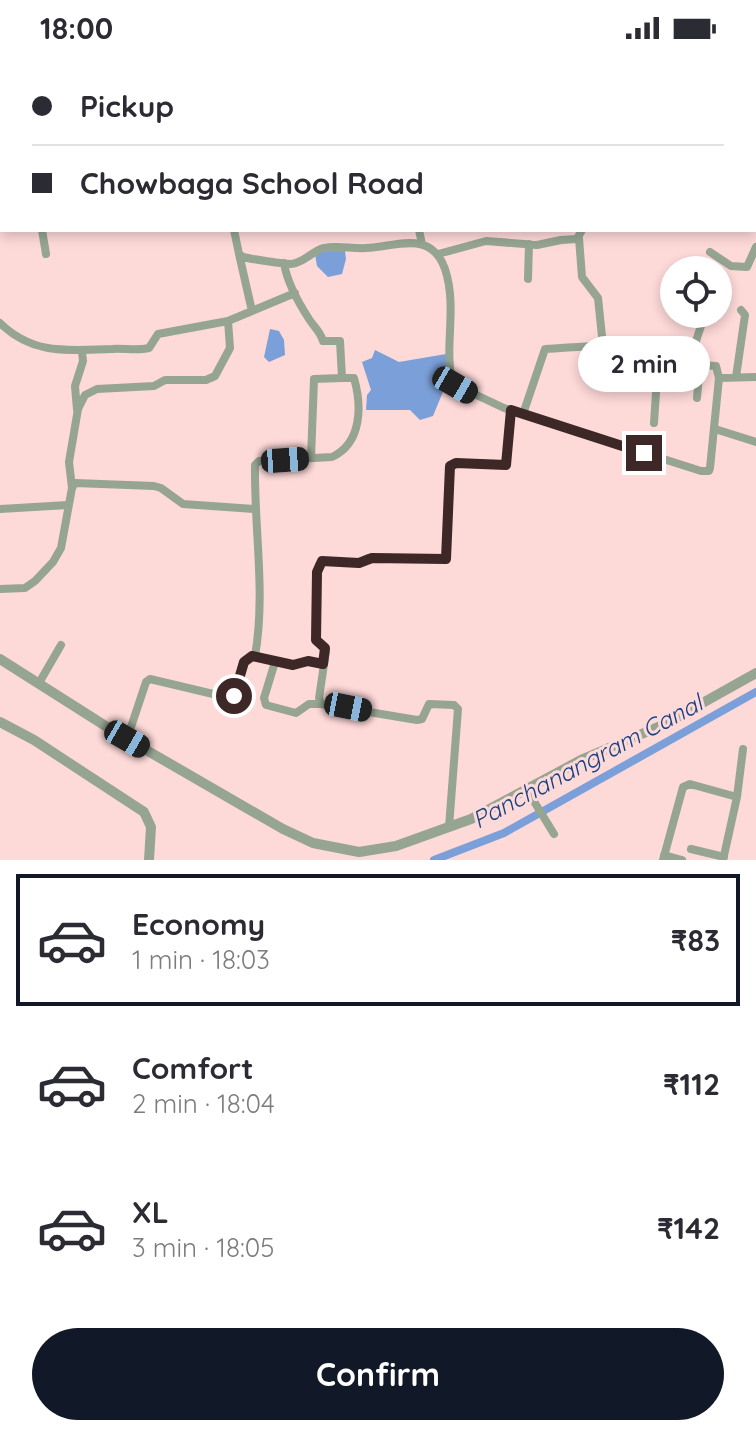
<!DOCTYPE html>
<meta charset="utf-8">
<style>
:root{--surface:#fff;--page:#f7f7f7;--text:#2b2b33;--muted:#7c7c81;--line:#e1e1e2;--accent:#111827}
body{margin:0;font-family:Quicksand,sans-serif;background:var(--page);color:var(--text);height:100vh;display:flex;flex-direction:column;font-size:30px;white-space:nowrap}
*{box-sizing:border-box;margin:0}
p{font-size:26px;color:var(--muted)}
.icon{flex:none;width:44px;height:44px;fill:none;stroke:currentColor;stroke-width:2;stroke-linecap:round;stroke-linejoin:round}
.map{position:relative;height:804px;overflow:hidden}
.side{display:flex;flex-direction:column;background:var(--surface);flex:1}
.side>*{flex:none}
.guide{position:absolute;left:0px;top:0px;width:756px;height:176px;box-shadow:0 4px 12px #0003;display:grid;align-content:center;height:176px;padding:0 32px;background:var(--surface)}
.buttons{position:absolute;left:660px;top:200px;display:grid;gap:16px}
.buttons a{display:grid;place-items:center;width:72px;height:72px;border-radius:50%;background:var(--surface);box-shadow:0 4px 12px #0003;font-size:40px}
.end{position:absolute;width:36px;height:36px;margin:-18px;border:10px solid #3d2727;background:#fff;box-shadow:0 0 0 4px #fff}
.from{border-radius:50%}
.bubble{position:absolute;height:56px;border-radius:28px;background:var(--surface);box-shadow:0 4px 12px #0003;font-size:26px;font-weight:700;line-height:56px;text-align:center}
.car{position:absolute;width:24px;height:48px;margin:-24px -12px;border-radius:10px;box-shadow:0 0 6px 2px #0007;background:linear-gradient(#222 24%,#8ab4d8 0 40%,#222 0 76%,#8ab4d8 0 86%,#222 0)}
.guide b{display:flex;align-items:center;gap:28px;height:76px;font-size:30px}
.guide b+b{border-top:2px solid var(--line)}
.guide i{width:20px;height:20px;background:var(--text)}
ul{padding:14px 0 0;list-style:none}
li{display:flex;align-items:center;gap:24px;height:132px;margin:0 16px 12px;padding:0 16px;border:4px solid transparent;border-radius:0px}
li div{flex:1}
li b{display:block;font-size:30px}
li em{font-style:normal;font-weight:700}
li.current{border-color:var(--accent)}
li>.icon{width:72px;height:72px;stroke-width:1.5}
.cta{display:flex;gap:16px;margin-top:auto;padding:16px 32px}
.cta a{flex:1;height:92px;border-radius:48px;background:var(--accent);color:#fff;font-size:32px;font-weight:700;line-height:92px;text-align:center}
.status{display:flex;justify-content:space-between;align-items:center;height:56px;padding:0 40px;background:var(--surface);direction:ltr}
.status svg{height:22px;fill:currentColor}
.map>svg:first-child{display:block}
.water{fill:#7b9fd9}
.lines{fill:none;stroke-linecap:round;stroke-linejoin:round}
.canal{stroke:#7b9fd9;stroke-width:8}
.minor{stroke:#96a492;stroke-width:8}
.tertiary{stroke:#96a492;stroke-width:10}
.secondary{stroke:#71856c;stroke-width:12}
.route{stroke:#3d2727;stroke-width:10}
.labels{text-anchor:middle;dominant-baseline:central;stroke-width:6;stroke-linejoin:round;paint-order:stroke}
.water-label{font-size:24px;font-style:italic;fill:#154085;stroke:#fdd9d8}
</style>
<div class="status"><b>18:00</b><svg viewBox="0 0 49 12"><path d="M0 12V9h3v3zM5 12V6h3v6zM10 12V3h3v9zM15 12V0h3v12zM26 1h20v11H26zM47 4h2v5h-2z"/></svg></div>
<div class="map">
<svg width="756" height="804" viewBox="0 0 756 804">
<rect width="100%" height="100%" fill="#fdd9d8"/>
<!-- water -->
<path class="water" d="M335,192L345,195L346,203L342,218L328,221L317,210L315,198Z
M270,273L279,275L284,284L285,299L269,306L264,301Z
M375,294L399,306L446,298L447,326L433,360L420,364L410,354H366L367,339L371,334L362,306L372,302Z"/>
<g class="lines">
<!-- canal -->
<path class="canal" d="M434,804L504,777L756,636"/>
<!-- minor -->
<path class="minor" d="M264,0L265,2
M579,2L580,0
M0,169L2,168
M42,174L46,198
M234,174L239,198L243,201C251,203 284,208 291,208C304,207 312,195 324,192C337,189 353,193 366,192C396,191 431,173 445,213C458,252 443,292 453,328L504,352L701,415H709L710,412L719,322L756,321
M419,174L422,188
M579,182L582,221L598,242L603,290
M710,196L731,210L747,211L756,191
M239,198L252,255
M438,198L486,185L537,189L561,184L577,183L582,174
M528,223L529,188
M0,267C34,300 69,294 112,293C124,292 137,295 149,292L158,278L228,265L295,237
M692,297L705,258
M736,321L745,259L741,254
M697,342L700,309
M77,354L75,330L83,305L82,296
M523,358L545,293C597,290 650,283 701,299L700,309L716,310L719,322
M654,367L659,291
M715,373L756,386
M311,402L314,323L342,322
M72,432L69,406L78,353L85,339L97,333L154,330L165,324H206L215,320L230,292L228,265
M0,453L68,449
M0,533L25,532L35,525L53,506L61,492L72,432L75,427L154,430L161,432L183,448L254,453
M255,600C266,537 254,473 255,409L259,405L332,401C362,387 362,350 354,322H342L340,285H323C320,275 314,271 309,263C298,246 287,227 284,207
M275,606L264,642L266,649L296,657L309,648H321
M39,627L61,589
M127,683L146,626L150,623L230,642L234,640L244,606L252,600L293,609L308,605L323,608
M527,734L554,778
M449,771L458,653L454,649L429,648L422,663L417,664L321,648L319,642L326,595L316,584L317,516L319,509L326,505L359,507L368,502L446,503L450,410L456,407L506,409L511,354
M691,793L724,801
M664,799L682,804
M663,804L683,731L690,728L737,741
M723,804L737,741L743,693"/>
<!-- tertiary -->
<path class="tertiary" d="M0,603L115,676L283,773L313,787L359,796L396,790L471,763L583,703L665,668L756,617
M0,666L34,684L144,756L151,771L149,804"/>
<!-- secondary -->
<path class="secondary" d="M565,0L568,2
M145,2L148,0
M0,82L2,81
M754,132L756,133"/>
</g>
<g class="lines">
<!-- route -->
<path class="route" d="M234,640L244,606L252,600L293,609L308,605L323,608L325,592L316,584L317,516L322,505L359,507L372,502L446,503L450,410L456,407L506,409L511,354L644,397"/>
</g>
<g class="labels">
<!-- water labels -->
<g class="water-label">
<text transform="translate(587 705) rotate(-28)">Panchanangram Canal</text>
</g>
</g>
</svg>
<div class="buttons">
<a><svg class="icon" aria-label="locate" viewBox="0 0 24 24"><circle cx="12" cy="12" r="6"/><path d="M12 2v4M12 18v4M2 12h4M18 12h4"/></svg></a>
</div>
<i class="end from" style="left:234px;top:640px"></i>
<i class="end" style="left:644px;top:397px"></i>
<div class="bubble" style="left:578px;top:280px;width:132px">2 min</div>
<i class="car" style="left:455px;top:329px;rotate:120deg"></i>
<i class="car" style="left:285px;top:404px;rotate:86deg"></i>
<i class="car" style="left:348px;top:651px;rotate:101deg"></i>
<i class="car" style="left:127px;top:683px;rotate:120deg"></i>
<div class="guide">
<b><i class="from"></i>Pickup</b>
<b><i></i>Chowbaga School Road</b>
</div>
</div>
<section class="side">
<ul>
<li class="current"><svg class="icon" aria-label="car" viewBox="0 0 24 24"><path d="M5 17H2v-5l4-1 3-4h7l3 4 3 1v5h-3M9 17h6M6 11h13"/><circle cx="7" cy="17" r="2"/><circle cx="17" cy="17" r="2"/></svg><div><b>Economy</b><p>1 min · 18:03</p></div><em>₹83</em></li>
<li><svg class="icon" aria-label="car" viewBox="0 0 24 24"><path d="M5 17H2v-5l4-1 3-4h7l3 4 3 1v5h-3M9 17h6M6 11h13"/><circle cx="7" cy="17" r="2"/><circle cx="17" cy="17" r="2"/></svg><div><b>Comfort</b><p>2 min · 18:04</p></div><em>₹112</em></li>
<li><svg class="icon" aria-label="car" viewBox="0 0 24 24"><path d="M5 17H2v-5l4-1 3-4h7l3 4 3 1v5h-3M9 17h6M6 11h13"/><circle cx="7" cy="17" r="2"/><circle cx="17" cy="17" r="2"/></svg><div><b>XL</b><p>3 min · 18:05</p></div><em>₹142</em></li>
</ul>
<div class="cta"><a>Confirm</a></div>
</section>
